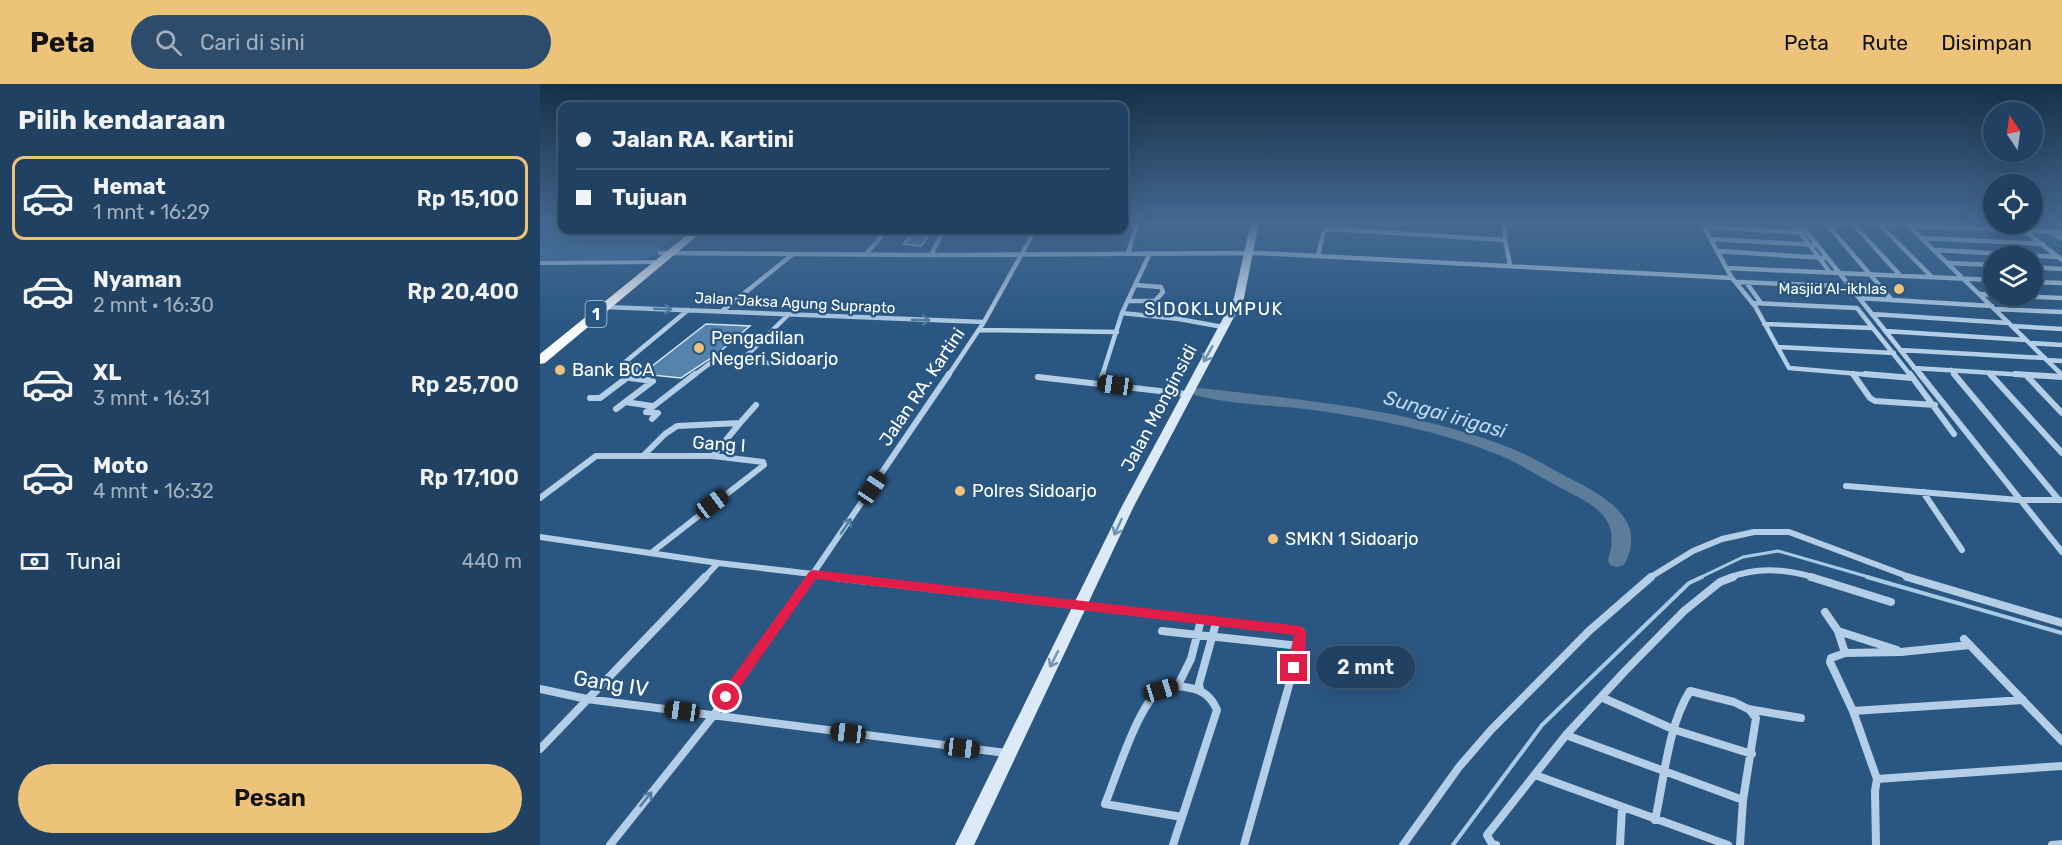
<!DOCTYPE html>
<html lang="id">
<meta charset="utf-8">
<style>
:root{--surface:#204162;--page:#2d4c6b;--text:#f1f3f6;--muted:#a2afbe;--line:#3d5a77;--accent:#edc37a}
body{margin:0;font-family:Rubik,sans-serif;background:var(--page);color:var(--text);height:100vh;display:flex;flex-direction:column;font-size:22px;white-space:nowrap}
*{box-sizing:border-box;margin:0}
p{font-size:20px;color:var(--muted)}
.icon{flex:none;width:33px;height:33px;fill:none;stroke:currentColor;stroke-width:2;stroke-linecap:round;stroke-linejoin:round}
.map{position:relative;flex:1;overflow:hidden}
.panel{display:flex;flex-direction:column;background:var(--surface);width:540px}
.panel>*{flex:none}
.guide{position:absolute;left:18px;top:18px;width:570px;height:132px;border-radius:12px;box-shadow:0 6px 24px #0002,0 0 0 2px var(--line);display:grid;align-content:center;height:132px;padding:0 18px;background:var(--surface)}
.needle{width:39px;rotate:347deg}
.controls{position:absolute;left:1443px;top:18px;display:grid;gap:12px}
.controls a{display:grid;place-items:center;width:60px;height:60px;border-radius:50%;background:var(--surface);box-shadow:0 6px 24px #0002,0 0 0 2px var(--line);font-size:30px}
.end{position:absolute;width:27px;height:27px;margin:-14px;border:8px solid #e11d48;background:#fff;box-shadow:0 0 0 3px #fff}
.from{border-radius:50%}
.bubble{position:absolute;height:42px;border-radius:21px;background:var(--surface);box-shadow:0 6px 24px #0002,0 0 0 2px var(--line);font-size:20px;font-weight:600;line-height:42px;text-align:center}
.car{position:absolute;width:18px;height:36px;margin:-18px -9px;border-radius:8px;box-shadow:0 0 4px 2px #0007;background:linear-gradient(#222 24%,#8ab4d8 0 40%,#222 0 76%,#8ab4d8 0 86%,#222 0)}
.guide b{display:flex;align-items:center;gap:21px;height:57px;font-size:22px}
.guide b+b{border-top:2px solid var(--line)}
.guide i{width:15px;height:15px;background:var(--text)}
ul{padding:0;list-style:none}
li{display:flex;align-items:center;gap:18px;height:84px;margin:0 12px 9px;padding:0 6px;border:3px solid transparent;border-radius:12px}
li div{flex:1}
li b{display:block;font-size:22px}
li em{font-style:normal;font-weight:600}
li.selected{border-color:var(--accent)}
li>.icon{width:54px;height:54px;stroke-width:1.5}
h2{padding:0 18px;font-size:27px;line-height:72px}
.pay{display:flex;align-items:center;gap:15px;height:66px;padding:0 18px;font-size:22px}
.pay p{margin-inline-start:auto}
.primary-button{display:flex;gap:12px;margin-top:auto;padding:12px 18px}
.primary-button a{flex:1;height:69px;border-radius:36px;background:var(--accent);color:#111;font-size:24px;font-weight:600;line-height:69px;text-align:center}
header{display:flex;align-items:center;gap:36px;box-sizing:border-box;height:84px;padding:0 30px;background:var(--accent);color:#111}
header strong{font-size:28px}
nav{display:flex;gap:33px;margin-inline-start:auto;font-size:21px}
.search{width:420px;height:54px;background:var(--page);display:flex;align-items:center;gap:15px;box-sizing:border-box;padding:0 21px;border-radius:33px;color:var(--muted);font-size:22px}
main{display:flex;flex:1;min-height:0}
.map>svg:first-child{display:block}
.green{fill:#3f719f}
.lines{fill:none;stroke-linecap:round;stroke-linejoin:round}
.stream-far1{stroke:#a8cae6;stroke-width:3}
.stream{stroke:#a8cae6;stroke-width:4}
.river{fill:#5c7c99;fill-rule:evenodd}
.building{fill:#5683ac;stroke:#d6e6f5;stroke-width:1.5}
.minor-far2{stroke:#b3cee6;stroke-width:4.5}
.minor-far1{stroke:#b3cee6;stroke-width:6}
.minor{stroke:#b3cee6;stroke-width:8}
.tertiary{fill:#b3cee6;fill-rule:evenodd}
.secondary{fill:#dce9f6;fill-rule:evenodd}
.trunk{fill:#fafcfe;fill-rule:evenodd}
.oneway{stroke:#537ba0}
.oneway2{stroke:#7191b0}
.route{fill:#e11d48}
.poi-dot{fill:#edc37a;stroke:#2a5782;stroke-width:2}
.labels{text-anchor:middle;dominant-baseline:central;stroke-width:5;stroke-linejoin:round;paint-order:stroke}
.far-poi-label{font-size:15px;fill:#fff;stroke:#2a5782;text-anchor:end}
.far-street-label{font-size:15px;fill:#fff;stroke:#2a5782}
.shield{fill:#2a5782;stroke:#bfcdda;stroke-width:1.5}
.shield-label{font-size:16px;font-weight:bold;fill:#fff}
.far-quarter-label{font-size:18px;letter-spacing:1.5px;fill:#fff;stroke:#2a5782}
.poi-label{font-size:18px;fill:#fff;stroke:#2a5782;text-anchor:start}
.street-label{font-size:18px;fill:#fff;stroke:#2a5782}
.water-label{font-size:20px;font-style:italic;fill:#bed8ee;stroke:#2a5782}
.near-street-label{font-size:21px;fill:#fff;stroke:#2a5782}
</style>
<header>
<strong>Peta</strong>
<div class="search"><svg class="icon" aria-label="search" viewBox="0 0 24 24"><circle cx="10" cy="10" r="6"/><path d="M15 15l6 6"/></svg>Cari di sini</div>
<nav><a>Peta</a><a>Rute</a><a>Disimpan</a></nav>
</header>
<main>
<section class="panel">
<h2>Pilih kendaraan</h2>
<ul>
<li class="selected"><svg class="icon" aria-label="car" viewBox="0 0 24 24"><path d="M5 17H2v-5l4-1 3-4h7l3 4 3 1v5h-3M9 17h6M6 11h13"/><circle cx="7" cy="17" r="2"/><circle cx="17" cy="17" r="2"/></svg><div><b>Hemat</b><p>1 mnt · 16:29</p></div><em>Rp 15,100</em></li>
<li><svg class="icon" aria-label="car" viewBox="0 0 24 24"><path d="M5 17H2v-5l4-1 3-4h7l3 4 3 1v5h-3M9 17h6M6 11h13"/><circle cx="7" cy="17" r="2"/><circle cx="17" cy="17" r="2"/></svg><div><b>Nyaman</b><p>2 mnt · 16:30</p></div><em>Rp 20,400</em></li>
<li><svg class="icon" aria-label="car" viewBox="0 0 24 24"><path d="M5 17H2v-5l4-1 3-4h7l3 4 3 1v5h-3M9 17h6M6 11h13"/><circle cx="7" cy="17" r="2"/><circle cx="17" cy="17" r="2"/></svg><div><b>XL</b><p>3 mnt · 16:31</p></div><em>Rp 25,700</em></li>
<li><svg class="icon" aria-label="car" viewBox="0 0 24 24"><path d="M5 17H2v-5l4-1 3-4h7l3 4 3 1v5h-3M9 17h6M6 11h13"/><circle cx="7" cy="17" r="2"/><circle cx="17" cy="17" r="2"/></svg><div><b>Moto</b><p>4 mnt · 16:32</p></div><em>Rp 17,100</em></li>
</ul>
<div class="pay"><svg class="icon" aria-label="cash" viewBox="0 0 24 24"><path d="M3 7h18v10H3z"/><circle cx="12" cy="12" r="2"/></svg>Tunai<p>440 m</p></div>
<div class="primary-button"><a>Pesan</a></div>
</section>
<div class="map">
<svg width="1522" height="761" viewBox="0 0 1522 761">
<rect width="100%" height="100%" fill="#2a5782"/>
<!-- green -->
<path class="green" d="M0,138H22V146H143L114,171L105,175L0,177Z"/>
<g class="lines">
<!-- stream-far1 -->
<path class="stream-far1" d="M1159,494L1203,473L1238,467L1332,494"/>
<!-- stream -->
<path class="stream" d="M1327,493L1522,549
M913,761L1002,641L1149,499L1162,493"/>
<!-- river -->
<path class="river" d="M660,304C764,316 870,325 968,363C990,371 1009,384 1029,394C1064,412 1109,435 1084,481L1077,483L1070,481L1068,476C1083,430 1050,420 1015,401C997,391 978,379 959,371C900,347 836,335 773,326C734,321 693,321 655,311L653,308L655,305Z"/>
</g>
<!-- building -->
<path class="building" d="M374,148H391L381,162L363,160Z
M166,240L210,242L176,271L141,294L102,290Z"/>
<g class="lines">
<!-- minor-far2 -->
<path class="minor-far2" d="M964,138L965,156
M1161,138L1192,194L1215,222L1249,284L1343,292
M1252,138L1289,187
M1259,138L1381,292
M1275,138L1522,148
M1285,138L1352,216
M1365,138L1522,291
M1513,138H1522
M1313,140L1359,190
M1476,140L1522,176
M1341,142L1391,192
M1165,143L1268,149
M1511,147L1522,155
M1382,154L1503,160
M1171,155L1276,161
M1395,166L1519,173
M1177,167L1287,174
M120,169L391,171L720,169L1192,194
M588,169L598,138
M325,171L342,152
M391,171L404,146
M778,172L784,146L793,145L965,156L970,181
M1408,179L1454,181
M1492,183L1522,185
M1187,184L1454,196
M1198,198L1299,202
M1206,198L1221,219
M1492,198L1522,199
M1440,210L1454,211
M1472,212L1522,214
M1319,214L1452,222
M589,217H615L623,208L621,203L596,201
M1212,219L1317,224L1371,292
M66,223L444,238
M1454,225L1522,228
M182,227L253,170
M582,229L639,235L683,243
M1332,230L1469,239
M248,231L201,277L255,281
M1224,240L1333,244
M1473,242L1522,245
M439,246L577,248
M1345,247L1486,256
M1490,259L1522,261
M1238,263L1354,269
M1360,266L1505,274
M1507,276L1522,277
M1374,284L1500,292
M1411,286L1416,292
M1449,289L1451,292
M90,292L102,283L84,279L148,226
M153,292L176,275L202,276
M408,292L444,238L495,146
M562,292L582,229L610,169"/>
<!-- minor-far1 -->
<path class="minor-far1" d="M1313,290L1330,314L1335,317L1395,321
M1325,290L1372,294
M1370,290L1414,350
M1380,290L1522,468
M1414,290L1519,416
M1450,290L1522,369
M1475,290L1522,293
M1486,291L1522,329
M498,293L646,310
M560,299L563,290
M50,314H60L92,290
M85,318L112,322
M76,325L113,297L90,294
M112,335L118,329L106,328L155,290
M200,339L216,321
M103,372L125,350L137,342L200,339L173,372
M1306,402L1479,416H1522
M1383,408L1422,466
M0,414L56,372H173L223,378L224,381L111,469
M0,453L178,479L307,494
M164,494L178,479
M270,494L409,290
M1109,494L1153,467L1182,455L1214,448H1249L1372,494
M1189,494C1217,482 1247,485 1276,494"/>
<!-- minor -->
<path class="minor" d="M294,493L760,547V562L704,761
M1271,493L1351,518
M1367,493L1522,539
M1285,528L1298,547L1305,569
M622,547L760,562
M1298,547L1357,566
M1424,555L1522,657
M638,601L651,575L661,536
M0,605L47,615L466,669
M660,606L659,600L676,539
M1061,613L1135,646L1212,670
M1313,627L1483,616
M1026,651L1203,716
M0,665L165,493
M995,691L1188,761
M1337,695L1522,682
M1115,736C1124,697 1128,641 1150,607L1194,618L1208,625L1261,634
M70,761L173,632L271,493
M633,761L677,626C672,614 663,606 650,604C638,601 624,602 615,611C597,627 575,695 565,720L642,733
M863,761L919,683L951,646L1049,547L1111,493
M956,761L952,760L947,751L1026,651L1085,587L1144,527L1180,498L1193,493
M1080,761L1082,724
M1200,761L1203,716L1216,634L1209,625
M1336,761L1335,707L1337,695L1313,627L1290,578L1291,574L1305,569L1361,568L1430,561
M1512,761L1522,760"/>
<!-- tertiary -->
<path class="tertiary" d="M120,176H123V180L0,181V177Z"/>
<!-- secondary -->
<path class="secondary" d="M711,138H719L704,214L594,422L434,761H415L582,422L694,214Z"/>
<!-- trunk -->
<path class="trunk" d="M153,146H164L5,279L0,280V270Z"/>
</g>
<!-- one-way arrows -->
<defs><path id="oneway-shaft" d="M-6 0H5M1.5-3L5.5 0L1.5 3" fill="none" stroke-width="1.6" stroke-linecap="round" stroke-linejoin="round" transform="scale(1.5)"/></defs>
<g class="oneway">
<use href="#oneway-shaft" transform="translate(123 225) rotate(2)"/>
<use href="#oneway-shaft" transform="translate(381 236) rotate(2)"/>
<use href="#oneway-shaft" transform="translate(306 442) rotate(-56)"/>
<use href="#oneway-shaft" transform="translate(106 715) rotate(-51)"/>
</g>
<g class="oneway2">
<use href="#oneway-shaft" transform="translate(668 270) rotate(119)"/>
<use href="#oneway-shaft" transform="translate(578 443) rotate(115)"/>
<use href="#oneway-shaft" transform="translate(514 575) rotate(117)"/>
</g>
<!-- sky -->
<linearGradient id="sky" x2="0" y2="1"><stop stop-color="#173048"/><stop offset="0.57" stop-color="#446992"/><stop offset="1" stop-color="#446992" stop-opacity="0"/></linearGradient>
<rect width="1522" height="244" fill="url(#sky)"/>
<!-- route -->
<path class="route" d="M273,486L760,542L766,547C766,559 766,584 754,589L747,584L754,551L276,495L190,617H181L179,613L181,609L269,488Z"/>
<!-- markers -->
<g class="poi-dot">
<circle cx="1359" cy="205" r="6"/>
<circle cx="159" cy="264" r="6"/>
<circle cx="20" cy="286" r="6"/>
<circle cx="420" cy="407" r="6"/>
<circle cx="733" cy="455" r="6"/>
</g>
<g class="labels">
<!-- far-poi labels -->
<g class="far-poi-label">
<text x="1347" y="205">Masjid Al-ikhlas</text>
</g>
<!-- far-street labels -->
<g class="far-street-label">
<text transform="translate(255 219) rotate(3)">Jalan Jaksa Agung Suprapto</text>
</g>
<!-- shield labels -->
<rect class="shield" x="45.5" y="217" width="21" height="26" rx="4.5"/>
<g class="shield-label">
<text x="56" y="230">1</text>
</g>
<!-- far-quarter labels -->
<g class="far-quarter-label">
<text x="674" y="225">SIDOKLUMPUK</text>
</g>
<!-- poi labels -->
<g class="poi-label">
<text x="171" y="254">Pengadilan<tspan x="171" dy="21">Negeri Sidoarjo</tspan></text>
<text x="32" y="286">Bank BCA</text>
<text x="432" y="407">Polres Sidoarjo</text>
<text x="745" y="455">SMKN 1 Sidoarjo</text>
</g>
<!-- street labels -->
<g class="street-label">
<text transform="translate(382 303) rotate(-56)">Jalan RA. Kartini</text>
<text transform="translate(619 324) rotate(-62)">Jalan Monginsidi</text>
<text transform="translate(179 360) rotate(4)">Gang I</text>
</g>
<!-- water labels -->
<g class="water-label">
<text transform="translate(905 330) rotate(16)">Sungai irigasi</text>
</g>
<!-- near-street labels -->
<g class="near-street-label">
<text transform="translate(71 599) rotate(9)">Gang IV</text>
</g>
</g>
</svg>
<div class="controls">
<a><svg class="needle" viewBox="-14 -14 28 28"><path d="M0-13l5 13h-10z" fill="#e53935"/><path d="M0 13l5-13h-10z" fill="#a2afbe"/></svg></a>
<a><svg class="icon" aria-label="locate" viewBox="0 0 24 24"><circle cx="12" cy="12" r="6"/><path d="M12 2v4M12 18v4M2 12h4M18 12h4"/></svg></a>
<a><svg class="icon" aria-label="layers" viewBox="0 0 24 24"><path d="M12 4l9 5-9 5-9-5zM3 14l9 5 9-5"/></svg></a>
</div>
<i class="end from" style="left:186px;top:613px"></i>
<i class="end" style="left:754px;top:584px"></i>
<div class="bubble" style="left:776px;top:562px;width:99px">2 mnt</div>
<i class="car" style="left:575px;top:301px;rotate:278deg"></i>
<i class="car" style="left:332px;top:404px;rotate:34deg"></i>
<i class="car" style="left:172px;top:420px;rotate:53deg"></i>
<i class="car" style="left:621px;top:606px;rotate:73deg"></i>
<i class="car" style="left:142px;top:627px;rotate:278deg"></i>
<i class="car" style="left:308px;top:649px;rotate:277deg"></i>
<i class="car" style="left:422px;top:664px;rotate:97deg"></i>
<div class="guide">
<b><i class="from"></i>Jalan RA. Kartini</b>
<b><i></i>Tujuan</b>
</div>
</div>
</main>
